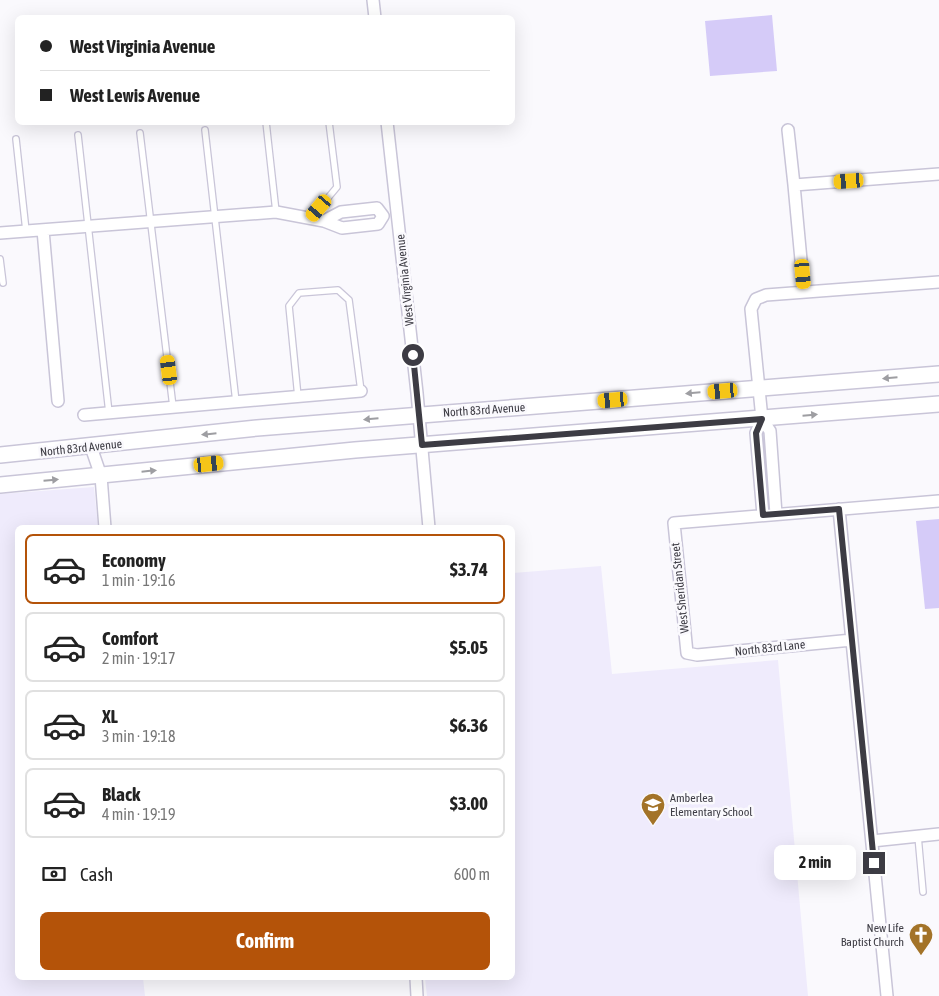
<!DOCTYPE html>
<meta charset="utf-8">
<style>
:root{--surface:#fff;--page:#f2f2f2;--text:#222;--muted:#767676;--line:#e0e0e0;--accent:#b45309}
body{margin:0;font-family:"Asap Condensed",sans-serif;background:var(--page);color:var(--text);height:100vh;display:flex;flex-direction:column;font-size:19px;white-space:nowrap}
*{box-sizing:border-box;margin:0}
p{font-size:16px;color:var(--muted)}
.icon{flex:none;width:28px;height:28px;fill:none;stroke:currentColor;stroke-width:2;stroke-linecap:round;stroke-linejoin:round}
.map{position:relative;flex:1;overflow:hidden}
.side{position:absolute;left:15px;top:525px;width:500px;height:455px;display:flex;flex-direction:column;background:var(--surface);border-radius:8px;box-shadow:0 5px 20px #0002}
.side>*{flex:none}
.guide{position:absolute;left:15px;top:15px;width:500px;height:110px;border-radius:8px;box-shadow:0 5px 20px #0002;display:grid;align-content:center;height:110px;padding:0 25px;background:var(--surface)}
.end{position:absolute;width:22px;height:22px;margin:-11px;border:6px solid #3d3c44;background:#fff;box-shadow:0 0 0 2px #fff}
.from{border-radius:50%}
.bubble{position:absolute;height:35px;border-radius:8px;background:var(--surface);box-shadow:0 5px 20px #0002;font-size:16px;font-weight:700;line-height:35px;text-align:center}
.car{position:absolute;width:15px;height:30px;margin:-15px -8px;border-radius:6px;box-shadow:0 0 4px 1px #0007;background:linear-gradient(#f5c518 24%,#345 0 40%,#f5c518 0 76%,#345 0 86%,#f5c518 0)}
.guide b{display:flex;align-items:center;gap:18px;height:48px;font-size:19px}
.guide b+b{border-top:1px solid var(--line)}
.guide i{width:12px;height:12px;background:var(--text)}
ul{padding:9px 0 0;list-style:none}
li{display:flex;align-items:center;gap:15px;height:70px;margin:0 10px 8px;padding:0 15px;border:2px solid var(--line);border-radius:8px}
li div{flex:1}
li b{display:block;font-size:19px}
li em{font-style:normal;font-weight:700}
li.active{border-color:var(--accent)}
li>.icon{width:45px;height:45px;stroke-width:1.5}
.pay{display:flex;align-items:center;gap:12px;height:55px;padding:0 25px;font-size:19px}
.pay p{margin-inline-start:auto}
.primary-button{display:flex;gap:10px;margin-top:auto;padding:10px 25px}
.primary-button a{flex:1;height:58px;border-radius:8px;background:var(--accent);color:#fff;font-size:20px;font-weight:700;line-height:58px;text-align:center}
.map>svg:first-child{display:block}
.built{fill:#efebfc}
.green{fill:#d5cbf8}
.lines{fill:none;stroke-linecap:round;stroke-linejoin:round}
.service-casing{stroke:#c9c5d8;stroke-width:8}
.minor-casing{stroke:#c9c5d8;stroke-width:14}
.secondary-casing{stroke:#c9c5d8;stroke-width:18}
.service{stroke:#fff;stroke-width:5.5}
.minor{stroke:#fff;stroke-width:11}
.secondary{stroke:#fff;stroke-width:15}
.oneway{fill:#9e9ea2}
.route{stroke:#3d3c44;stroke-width:6}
.labels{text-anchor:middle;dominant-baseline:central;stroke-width:5;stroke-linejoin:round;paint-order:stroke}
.street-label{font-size:12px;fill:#3d3c44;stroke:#faf9fd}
.poi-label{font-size:12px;fill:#3d3c44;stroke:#faf9fd;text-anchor:start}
</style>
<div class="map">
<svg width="939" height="996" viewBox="0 0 939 996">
<rect width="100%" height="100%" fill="#faf9fd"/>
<!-- built -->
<path class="built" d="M94,487L98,527L18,528V978H143L145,996H0V494Z
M601,566L612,674L778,660L808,996H427L425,978H512L513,573Z"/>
<!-- green -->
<path class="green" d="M772,15L777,71L710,76L705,21Z
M939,519V608L925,609L916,521Z"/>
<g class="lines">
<defs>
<path id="service" d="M266,122L276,212
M205,130L236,402
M140,133L173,407
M78,135L109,413
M16,139L26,231
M311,218L337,187L329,122
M0,259L3,283
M298,397L289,306L299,293L338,290L349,300L361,391
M918,836L923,892"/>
<path id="minor" d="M373,0L375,18
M387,122L417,393L429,528
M788,130L794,185
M377,208L383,216L378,224L342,228L324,221L341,212Z
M43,230L58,401
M0,233L276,212L324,221
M804,292L794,185L939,174
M84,415L361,391
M762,419L770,431L776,514
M91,447L101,476L105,528
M839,509L887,996
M763,515L756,433L762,419L751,309L756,299L766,295L939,282
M852,640L697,655L687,653L674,523L939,501
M872,841L939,834
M416,978L417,996"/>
<path id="secondary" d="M0,455L257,428L939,374
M0,485L355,450L939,404"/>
</defs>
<!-- service casing -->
<use href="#service" class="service-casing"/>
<!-- minor casing -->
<use href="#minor" class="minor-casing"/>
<!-- secondary casing -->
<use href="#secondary" class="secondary-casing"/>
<!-- service -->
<use href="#service" class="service"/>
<!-- minor -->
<use href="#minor" class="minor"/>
<!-- secondary -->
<use href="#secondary" class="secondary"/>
</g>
<!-- one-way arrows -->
<defs><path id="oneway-solid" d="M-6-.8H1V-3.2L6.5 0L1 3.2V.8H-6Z" transform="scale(1.25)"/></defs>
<g class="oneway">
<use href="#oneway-solid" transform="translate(890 378) rotate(175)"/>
<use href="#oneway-solid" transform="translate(693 393) rotate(175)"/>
<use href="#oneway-solid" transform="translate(810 415) rotate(-5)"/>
<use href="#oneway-solid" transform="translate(371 419) rotate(175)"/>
<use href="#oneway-solid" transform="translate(209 434) rotate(174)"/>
<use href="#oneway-solid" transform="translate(149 471) rotate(-6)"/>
<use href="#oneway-solid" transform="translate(51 480) rotate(-5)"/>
</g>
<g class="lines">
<!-- route -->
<path class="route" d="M413,355L422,445L762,419L756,433L763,515L839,509L874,863"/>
</g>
<!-- icons -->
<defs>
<symbol id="school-pin" viewBox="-11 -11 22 30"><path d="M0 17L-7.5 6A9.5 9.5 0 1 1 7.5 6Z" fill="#a37328" stroke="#faf9fd"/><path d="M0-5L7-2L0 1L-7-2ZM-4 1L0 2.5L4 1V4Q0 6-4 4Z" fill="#fff"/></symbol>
<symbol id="church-pin" viewBox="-11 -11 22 30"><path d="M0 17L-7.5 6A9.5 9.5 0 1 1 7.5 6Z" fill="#a37328" stroke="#faf9fd"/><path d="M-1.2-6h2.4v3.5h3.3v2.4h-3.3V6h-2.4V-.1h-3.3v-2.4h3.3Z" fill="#fff"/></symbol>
</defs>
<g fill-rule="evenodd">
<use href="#school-pin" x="639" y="791" width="28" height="38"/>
<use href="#church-pin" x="907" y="921" width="28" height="38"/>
</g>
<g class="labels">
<!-- street labels -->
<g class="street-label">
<text transform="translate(405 280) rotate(-96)">West Virginia Avenue</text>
<text transform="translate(484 410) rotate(-4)">North 83rd Avenue</text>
<text transform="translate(81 448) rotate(-6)">North 83rd Avenue</text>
<text transform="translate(680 588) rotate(-96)">West Sheridan Street</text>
<text transform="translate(770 648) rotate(-6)">North 83rd Lane</text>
</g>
<!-- poi labels -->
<g class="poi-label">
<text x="670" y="798">Amberlea<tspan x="670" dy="14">Elementary School</tspan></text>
<text x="904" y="928" text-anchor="end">New Life<tspan x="904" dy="14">Baptist Church</tspan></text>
</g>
</g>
</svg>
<i class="end from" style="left:413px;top:355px"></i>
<i class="end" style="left:874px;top:863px"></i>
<div class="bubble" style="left:774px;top:845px;width:82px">2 min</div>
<i class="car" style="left:849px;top:181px;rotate:266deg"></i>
<i class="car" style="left:319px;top:208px;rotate:220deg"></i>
<i class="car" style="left:803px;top:274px;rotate:175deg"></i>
<i class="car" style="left:169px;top:370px;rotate:353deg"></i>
<i class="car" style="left:723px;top:391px;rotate:265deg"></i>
<i class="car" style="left:613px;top:400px;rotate:265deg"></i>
<i class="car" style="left:209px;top:464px;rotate:84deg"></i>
<div class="guide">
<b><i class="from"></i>West Virginia Avenue</b>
<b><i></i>West Lewis Avenue</b>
</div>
<section class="side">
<ul>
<li class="active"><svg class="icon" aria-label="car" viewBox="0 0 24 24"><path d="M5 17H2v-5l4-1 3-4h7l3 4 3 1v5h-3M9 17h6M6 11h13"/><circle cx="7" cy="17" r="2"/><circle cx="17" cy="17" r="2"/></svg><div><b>Economy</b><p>1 min · 19:16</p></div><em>$3.74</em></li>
<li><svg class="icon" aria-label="car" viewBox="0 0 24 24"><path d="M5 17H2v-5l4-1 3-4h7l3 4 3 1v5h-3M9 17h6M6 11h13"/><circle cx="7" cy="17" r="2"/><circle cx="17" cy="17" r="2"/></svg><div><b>Comfort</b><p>2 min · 19:17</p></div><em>$5.05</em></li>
<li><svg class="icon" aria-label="car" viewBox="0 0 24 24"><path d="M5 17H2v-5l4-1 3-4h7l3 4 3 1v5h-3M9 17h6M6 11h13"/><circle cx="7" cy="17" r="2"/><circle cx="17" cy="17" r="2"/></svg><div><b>XL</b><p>3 min · 19:18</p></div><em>$6.36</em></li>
<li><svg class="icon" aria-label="car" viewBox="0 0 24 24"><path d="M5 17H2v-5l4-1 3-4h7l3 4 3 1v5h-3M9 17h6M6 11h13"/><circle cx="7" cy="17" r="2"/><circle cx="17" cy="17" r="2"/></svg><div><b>Black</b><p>4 min · 19:19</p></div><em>$3.00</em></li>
</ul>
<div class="pay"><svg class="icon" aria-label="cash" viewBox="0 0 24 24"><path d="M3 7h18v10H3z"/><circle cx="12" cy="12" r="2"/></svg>Cash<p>600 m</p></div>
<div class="primary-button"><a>Confirm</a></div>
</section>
</div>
